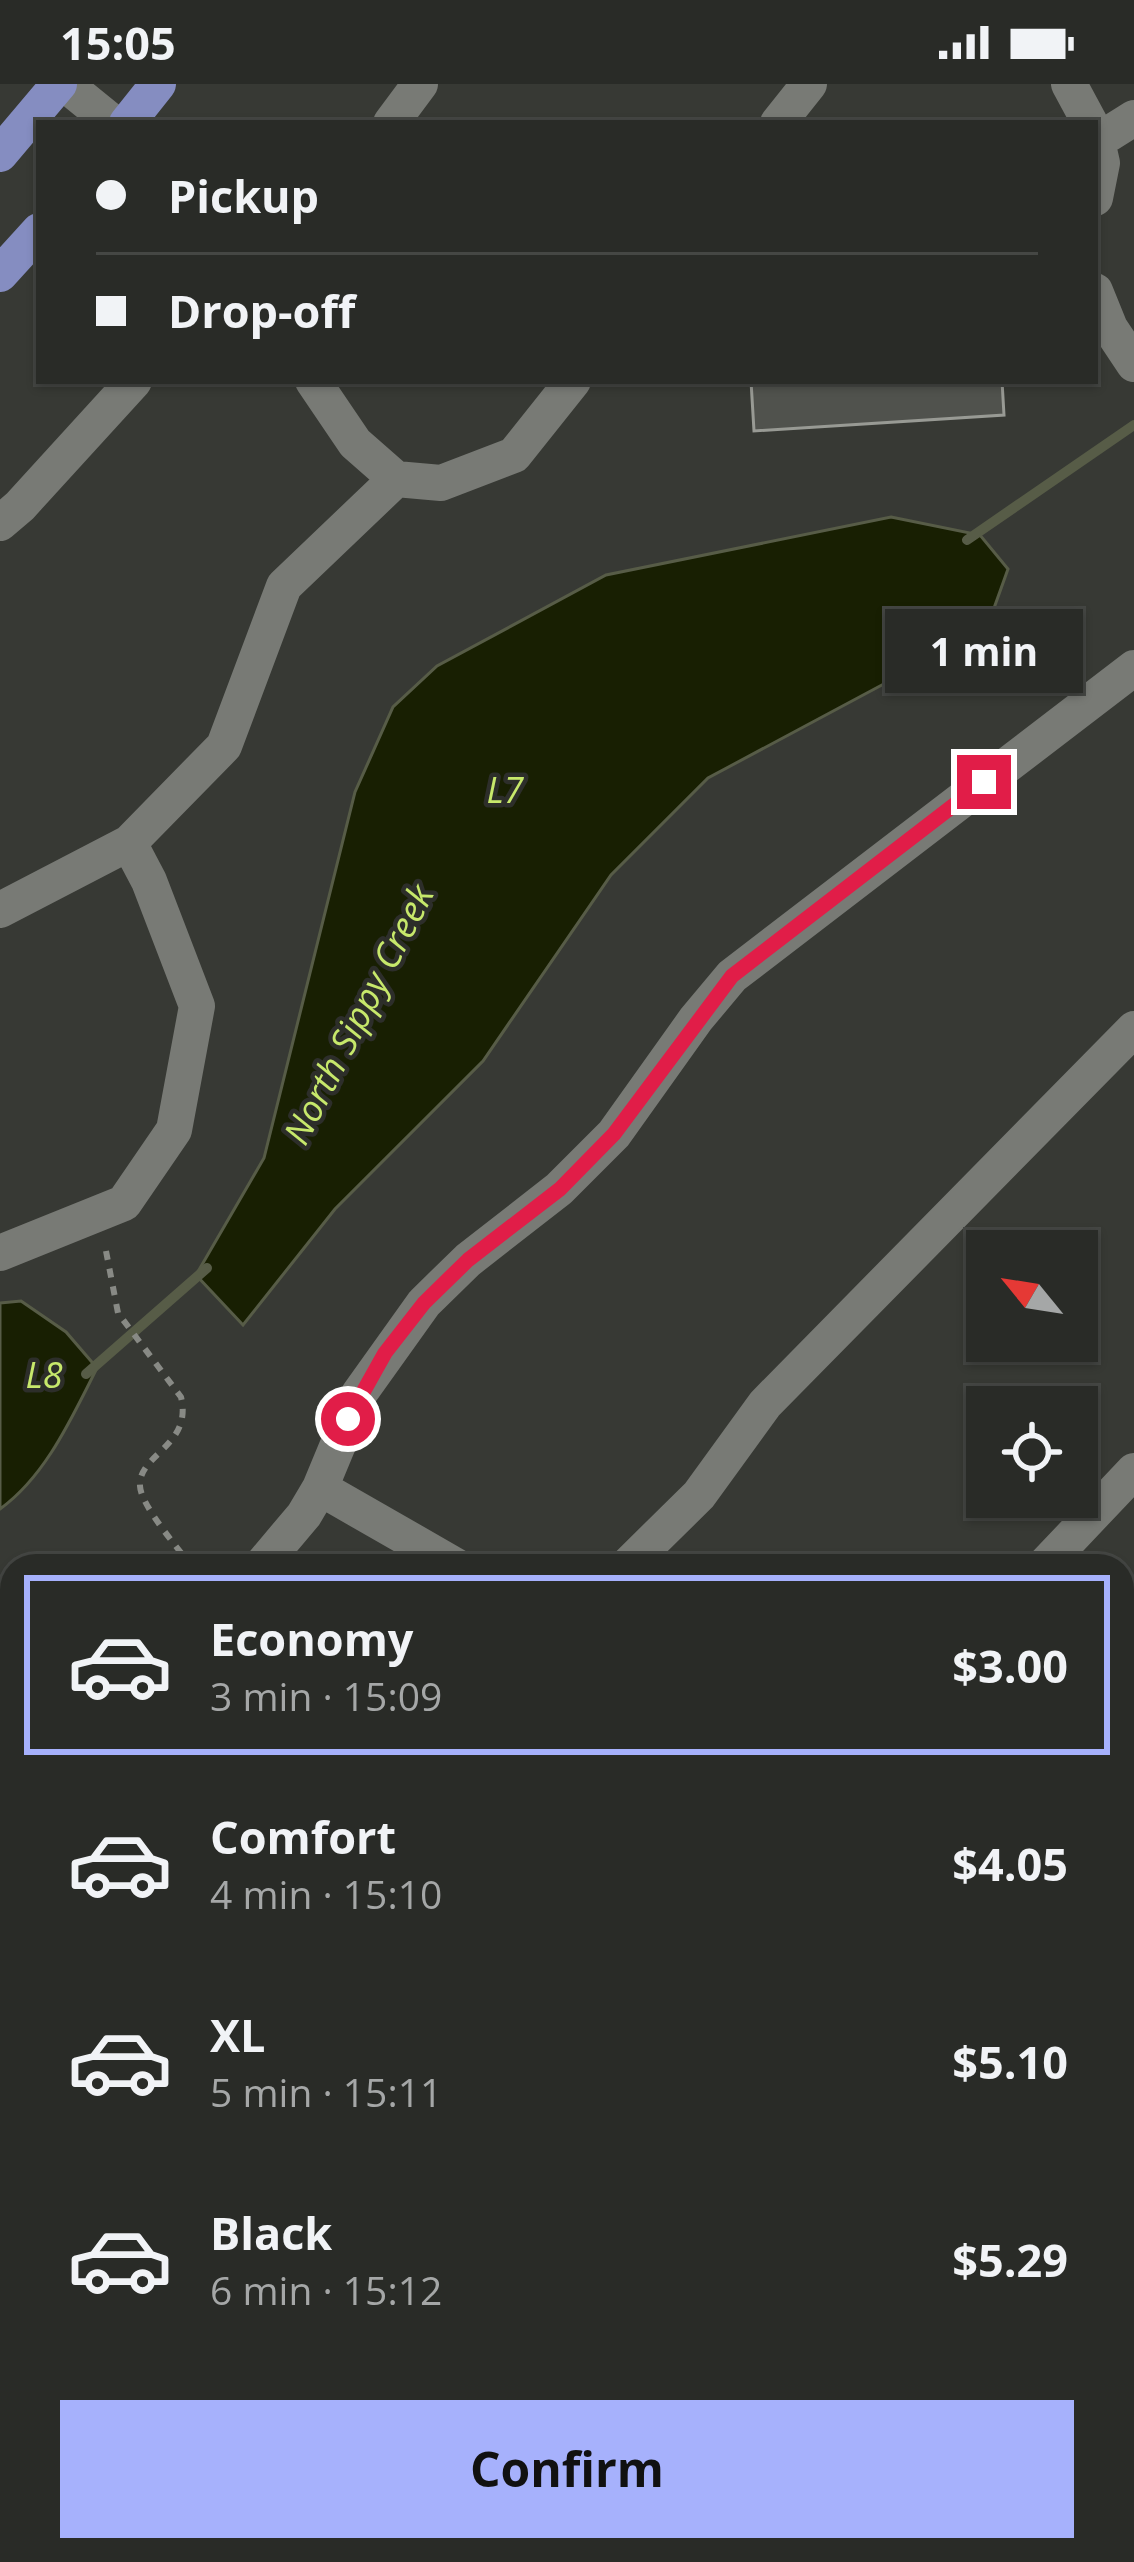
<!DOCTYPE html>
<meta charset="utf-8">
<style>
:root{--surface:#292b27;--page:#31332f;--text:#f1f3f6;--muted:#a5a7a7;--line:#454744;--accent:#a6b1fc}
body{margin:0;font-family:"Open Sans",sans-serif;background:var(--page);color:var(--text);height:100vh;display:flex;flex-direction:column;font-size:45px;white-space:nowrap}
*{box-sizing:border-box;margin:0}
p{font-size:39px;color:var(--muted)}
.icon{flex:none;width:66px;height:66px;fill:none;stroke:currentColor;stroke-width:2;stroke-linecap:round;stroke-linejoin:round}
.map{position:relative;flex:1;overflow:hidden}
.drawer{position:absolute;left:0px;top:1470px;width:1134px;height:1008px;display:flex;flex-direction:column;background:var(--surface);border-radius:36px 36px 0 0;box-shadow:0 3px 9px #0004,0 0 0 3px var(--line)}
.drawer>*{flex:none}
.top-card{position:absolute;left:36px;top:36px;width:1062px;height:264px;border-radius:0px;box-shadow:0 3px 9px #0004,0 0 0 3px var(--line);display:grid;align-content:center;height:264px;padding:0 60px;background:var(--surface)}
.needle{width:78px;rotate:300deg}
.fabs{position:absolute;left:966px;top:1146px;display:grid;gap:24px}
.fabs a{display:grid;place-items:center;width:132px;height:132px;border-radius:0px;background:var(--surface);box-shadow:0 3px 9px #0004,0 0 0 3px var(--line);font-size:60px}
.end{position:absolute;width:54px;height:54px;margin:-27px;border:15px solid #e11d48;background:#fff;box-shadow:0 0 0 6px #fff}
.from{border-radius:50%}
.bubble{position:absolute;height:84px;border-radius:0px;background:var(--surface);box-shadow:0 3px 9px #0004,0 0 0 3px var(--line);font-size:39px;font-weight:700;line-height:84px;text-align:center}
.top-card b{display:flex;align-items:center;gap:42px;height:114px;font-size:45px}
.top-card b+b{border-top:3px solid var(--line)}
.top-card i{width:30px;height:30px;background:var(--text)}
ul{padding:21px 0 0;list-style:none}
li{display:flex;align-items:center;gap:36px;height:180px;margin:0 24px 18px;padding:0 36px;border:6px solid transparent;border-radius:0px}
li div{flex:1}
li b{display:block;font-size:45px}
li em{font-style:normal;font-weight:700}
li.current{border-color:var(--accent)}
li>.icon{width:108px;height:108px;stroke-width:1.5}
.cta{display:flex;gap:24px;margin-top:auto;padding:24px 60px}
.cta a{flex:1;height:138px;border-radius:0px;background:var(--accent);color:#111;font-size:48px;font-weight:700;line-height:138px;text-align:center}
.status{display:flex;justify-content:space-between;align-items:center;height:84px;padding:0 60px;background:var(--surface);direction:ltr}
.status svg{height:33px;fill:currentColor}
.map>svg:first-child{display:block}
.water{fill:#181f02;stroke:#575c47;stroke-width:3}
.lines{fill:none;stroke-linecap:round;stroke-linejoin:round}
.stream{stroke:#575c47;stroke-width:10}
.building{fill:#50524d;stroke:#989a94;stroke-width:3}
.path{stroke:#888a85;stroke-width:6;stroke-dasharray:9 9;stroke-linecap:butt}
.minor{stroke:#787a75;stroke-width:36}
.major{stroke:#858dc1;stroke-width:36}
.route{stroke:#e11d48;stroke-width:15}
.labels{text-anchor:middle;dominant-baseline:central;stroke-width:9;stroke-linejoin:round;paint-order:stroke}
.water-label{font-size:36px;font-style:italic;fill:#c7e86b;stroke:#2d2e2a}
</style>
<div class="status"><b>15:05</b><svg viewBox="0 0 49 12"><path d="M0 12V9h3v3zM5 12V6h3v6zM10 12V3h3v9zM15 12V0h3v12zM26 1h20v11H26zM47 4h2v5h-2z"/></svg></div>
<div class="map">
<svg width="1134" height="2478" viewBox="0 0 1134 2478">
<rect width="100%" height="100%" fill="#373934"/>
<!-- water -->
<path class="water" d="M891,433L980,451L1008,485L989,538L951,564L708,694L611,791L483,977L335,1125L243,1241L196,1191L264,1074L355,708L393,623L437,582L606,491Z
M21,1217L66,1248L97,1284C72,1333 46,1392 0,1425V1219Z"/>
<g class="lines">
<!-- stream -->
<path class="stream" d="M967,456L1134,341
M86,1290L207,1184
M1122,2143L1134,2130
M803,2478L814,2466"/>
</g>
<!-- building -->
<path class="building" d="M751,297H1002L1004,331L754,347Z"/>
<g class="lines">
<!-- path -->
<path class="path" d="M106,1167L118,1229L181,1313C193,1362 138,1370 140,1402C141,1422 179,1465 191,1482"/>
<!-- minor -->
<path class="minor" d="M65,0L113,39
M1069,0L1090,39
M391,39L420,0
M778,39L809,0
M1095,48L1102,79L1095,114
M1099,56L1134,34
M1095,207L1110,244L1134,280
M313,297L355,359L396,395L441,399L514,371L573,297
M0,439L20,422L134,297
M0,826L129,759
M0,1169L124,1119L174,1046L197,922L149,797L129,759L224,662L284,502L396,395
M320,1404L456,1482
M261,1482L304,1431L320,1404L359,1310L424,1219L468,1176L559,1105L614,1050L696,935L732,892L1134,584
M627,1482L699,1411L765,1320L1134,945
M1044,1482L1134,1387
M1122,1662L1134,1673
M0,1698L12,1688
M1122,1866L1134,1854
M0,2139L12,2125
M102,2478L114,2466
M533,2478L544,2466
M1108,2478L1134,2457"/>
<!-- major -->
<path class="major" d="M127,39L158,0
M0,70L59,0
M0,190L39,147"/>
</g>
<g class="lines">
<!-- route -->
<path class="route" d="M348,1335L385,1269L424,1219L468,1176L560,1105L614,1050L732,892L984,698"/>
</g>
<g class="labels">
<!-- water labels -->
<g class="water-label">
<text x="505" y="705">L7</text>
<text transform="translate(358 930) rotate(-63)">North Sippy Creek</text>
<text x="44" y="1290">L8</text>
</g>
</g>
</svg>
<div class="fabs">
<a><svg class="needle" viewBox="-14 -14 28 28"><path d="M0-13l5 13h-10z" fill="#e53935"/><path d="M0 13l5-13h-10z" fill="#a5a7a7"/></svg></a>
<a><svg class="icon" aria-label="locate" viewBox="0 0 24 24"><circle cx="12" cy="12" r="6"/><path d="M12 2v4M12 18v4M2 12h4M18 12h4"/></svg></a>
</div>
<i class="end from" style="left:348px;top:1335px"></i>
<i class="end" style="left:984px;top:698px"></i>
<div class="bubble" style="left:885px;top:525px;width:198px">1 min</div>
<div class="top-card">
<b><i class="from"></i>Pickup</b>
<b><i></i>Drop-off</b>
</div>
<section class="drawer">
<ul>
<li class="current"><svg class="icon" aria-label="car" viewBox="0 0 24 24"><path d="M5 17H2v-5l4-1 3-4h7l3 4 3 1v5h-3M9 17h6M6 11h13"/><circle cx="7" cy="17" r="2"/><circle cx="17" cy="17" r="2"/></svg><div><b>Economy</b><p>3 min · 15:09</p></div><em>$3.00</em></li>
<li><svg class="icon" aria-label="car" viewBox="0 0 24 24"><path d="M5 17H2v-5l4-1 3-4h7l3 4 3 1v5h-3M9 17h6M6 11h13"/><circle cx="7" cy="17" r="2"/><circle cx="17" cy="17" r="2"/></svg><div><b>Comfort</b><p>4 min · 15:10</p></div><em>$4.05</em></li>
<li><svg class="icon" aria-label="car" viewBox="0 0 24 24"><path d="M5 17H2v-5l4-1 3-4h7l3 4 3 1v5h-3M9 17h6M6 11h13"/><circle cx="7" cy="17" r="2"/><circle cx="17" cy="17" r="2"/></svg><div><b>XL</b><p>5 min · 15:11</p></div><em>$5.10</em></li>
<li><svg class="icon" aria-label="car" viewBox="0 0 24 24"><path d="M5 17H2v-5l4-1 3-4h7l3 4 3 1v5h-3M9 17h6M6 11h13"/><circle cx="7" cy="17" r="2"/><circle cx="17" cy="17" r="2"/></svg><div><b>Black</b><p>6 min · 15:12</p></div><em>$5.29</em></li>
</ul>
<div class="cta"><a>Confirm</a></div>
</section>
</div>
